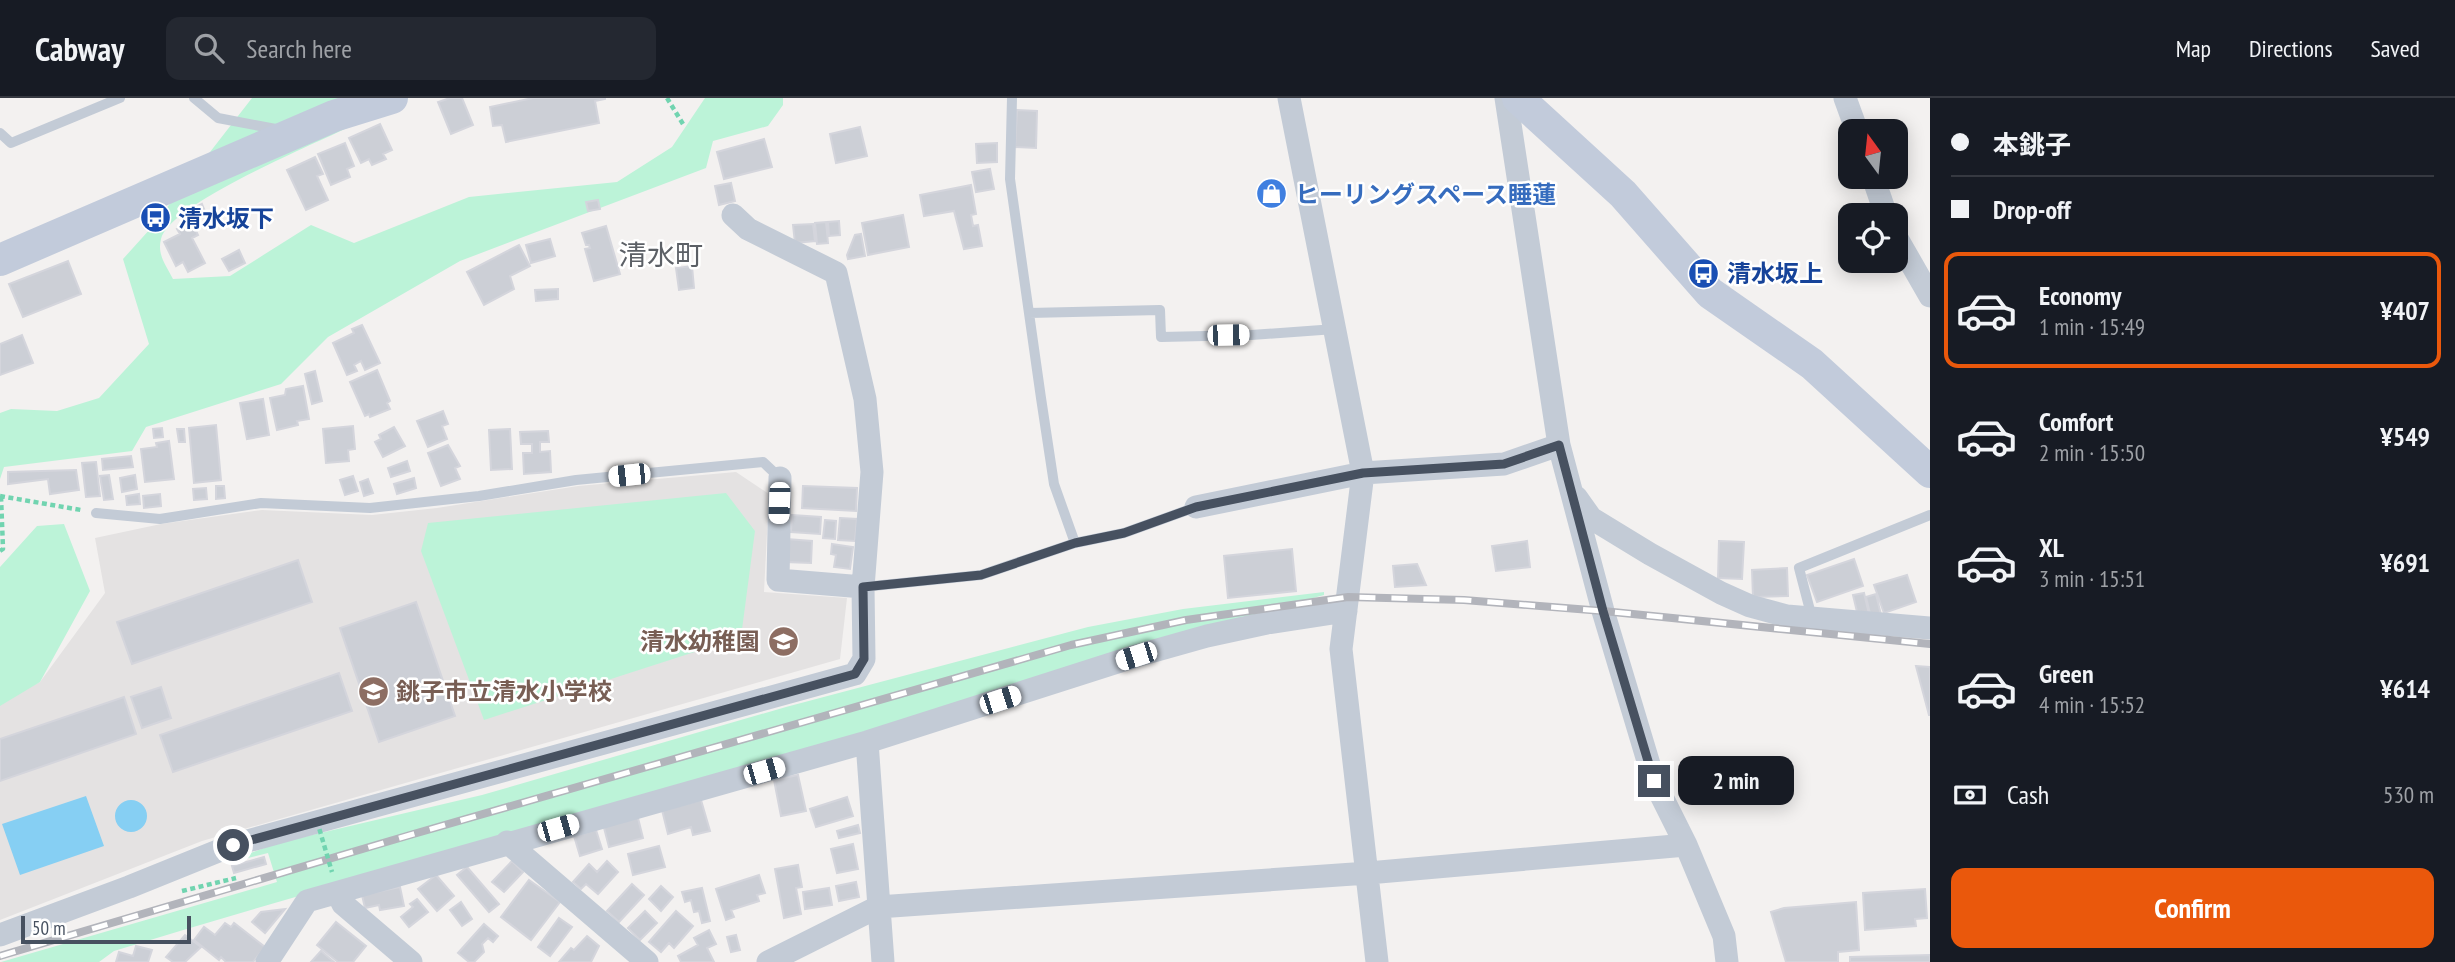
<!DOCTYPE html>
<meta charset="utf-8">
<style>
:root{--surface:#171b24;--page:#242831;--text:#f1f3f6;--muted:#9ea1a6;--line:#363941;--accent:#ea580c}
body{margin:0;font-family:"PT Sans Narrow","Noto Sans JP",sans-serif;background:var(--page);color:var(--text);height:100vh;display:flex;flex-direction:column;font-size:26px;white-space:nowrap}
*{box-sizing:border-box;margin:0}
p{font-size:23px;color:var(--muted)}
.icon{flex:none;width:38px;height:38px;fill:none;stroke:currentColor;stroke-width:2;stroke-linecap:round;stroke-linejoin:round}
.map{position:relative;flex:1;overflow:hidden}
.details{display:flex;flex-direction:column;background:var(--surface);width:525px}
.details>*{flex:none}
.top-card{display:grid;align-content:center;height:154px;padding:0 21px;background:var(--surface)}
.needle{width:46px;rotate:345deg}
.buttons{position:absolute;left:1838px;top:21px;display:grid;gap:14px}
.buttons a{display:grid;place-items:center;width:70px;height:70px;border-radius:14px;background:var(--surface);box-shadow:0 4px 18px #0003;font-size:35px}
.scale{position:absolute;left:21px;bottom:18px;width:170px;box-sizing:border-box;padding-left:7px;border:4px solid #475160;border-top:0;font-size:19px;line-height:24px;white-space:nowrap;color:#475160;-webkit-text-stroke:5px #fff;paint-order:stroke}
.end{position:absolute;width:32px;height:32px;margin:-16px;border:9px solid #475160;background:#fff;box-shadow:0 0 0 4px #fff}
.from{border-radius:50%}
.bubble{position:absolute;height:49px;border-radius:14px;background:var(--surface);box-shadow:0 4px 18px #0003;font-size:23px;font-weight:800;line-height:49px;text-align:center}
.car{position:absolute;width:21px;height:42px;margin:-21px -10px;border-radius:9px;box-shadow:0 0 5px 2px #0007;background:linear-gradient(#fff 24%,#345 0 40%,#fff 0 76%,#345 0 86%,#fff 0)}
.top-card b{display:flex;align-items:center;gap:24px;height:66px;font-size:26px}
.top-card b+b{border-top:2px solid var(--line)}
.top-card i{width:18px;height:18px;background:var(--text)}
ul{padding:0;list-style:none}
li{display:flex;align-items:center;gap:21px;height:116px;margin:0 14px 10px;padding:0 7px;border:4px solid transparent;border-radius:14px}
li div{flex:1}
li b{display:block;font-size:26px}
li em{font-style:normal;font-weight:800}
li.current{border-color:var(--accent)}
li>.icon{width:63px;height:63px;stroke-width:1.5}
.pay{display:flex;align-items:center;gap:18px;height:77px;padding:0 21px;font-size:26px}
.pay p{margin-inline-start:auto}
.cta{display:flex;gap:14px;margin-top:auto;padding:14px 21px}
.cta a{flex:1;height:80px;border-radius:14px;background:var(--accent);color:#fff;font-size:28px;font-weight:800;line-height:80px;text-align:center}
header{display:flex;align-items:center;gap:42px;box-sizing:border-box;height:98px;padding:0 35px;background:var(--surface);border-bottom:2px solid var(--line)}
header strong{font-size:33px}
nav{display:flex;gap:38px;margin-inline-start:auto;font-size:24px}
.search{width:490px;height:63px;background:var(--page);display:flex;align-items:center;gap:18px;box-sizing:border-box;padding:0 24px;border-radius:14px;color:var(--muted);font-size:26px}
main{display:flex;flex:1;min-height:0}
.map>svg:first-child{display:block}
.education{fill:#e4e2e2}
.green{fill:#bcf3d8}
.water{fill:#86cff3}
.building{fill:#cccfd6;stroke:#d4d5dc;stroke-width:2}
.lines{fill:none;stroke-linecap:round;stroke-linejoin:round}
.path{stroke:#71d4b0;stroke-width:4.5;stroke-dasharray:5 3.5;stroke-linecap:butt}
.lane{stroke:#c3cbd6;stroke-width:10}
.street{stroke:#c3cbd6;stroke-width:23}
.secondary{stroke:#c2cbdb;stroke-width:32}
.rail-casing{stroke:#b2b4bb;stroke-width:8}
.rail{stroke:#fff;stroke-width:5;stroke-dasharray:16;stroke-linecap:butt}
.path-bridge{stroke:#71d4b0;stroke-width:4.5;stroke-dasharray:5 3.5;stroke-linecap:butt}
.route{stroke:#475160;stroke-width:9}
.labels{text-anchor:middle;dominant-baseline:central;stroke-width:5;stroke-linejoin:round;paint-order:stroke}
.shop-label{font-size:24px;font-weight:bold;fill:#366cbe;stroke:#fff;text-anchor:start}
.transit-label{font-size:24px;font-weight:bold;fill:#164399;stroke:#fff;text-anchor:start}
.education-label{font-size:24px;font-weight:bold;fill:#785e54;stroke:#fff;text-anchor:end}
.quarter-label{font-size:28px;fill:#5c6066;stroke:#fff}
</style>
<header>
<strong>Cabway</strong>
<div class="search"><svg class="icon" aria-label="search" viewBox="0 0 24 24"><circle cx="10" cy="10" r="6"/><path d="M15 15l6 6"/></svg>Search here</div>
<nav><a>Map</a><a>Directions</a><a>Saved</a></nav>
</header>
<main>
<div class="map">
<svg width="1930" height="864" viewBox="0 0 1930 864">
<rect width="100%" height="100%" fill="#f3f1f0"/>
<!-- education -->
<path class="education" d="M736,374L769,396L764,494L847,500L840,561L202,743L0,822V603L40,584L105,495L95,440L161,426L262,412L372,417L437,410L578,388Z"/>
<!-- green -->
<path class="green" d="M252,0H357L347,30C312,47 168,107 161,141C157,157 166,167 173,181L230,178L311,127L354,145L469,99L617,84L672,49L705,0H783V7L768,28L713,43L706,70L460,163L328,239L281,286L146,329L132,353L4,369L0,381V315L11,311L57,313L99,300L149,246L123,161L151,130Z
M726,395L755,433L741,539L484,622L421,453L428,425Z
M64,426L90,493L40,584L0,608V469L37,428Z
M1324,494V497C1119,554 916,622 711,681C512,739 312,792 114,853L99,864H1L277,784L268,755L232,764L231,762L278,745L482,697L786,609L1088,529L1183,511Z"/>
<!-- water -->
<path class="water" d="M86,698L104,748L20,777L2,726Z
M115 718a16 16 0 1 1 32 0a16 16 0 1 1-32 0Z"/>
<!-- building -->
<path class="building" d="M450,0H462L473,27L451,36L438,4Z
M533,0H605V1L595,3L599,25L506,44L502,27L493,28L490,9Z
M1017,12L1037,13L1036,50L1015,49Z
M380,26L392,52L383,56L386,61L372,67L369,61L361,65L349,40Z
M860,29L867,58L836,65L830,36Z
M764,41L772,69L724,81L717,54Z
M345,45L354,68L347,71L350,79L331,87L318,56Z
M997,45V64L977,65L976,46Z
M315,59L323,76L317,78L328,102L306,112L287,72Z
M990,71L994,91L976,94L972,74Z
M731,85L735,103L719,107L715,88Z
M971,87L976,116L971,117L973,128L978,127L982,148L964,151L954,113L924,118L920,97Z
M598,102L600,111L588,113L586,104Z
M202,106L206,116L196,121L192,111Z
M903,117L909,149L868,157L862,125Z
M839,123L840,137L829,138L828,124Z
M192,124L198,137L192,140L205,165L188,174L183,164L176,168L164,144L180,136L177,131Z
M826,124L828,145L817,146L815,125Z
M813,126L815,143L795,145L793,127Z
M606,128L620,176L594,183L585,151L590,150L589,147H586L582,135Z
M861,136L865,158L848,161L847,157L855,137Z
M550,141L555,158L531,165L526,147Z
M519,147L530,168L510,178L514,191L484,207L467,174Z
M239,152L245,165L229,173L222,161Z
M68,163L81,196L23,219L9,186Z
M692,168L694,190L679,192L676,170Z
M558,191V201L536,203L535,192Z
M362,227L380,265L365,272L361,263L354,267L357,273L347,277L333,245L354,235L352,231Z
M22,237L33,265L0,277V246Z
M377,272L390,303L387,305L390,311L370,319L369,316L365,318L350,284Z
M315,273L322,303L312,306L305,276Z
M303,288L309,321L297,323L298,327L277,332L270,300L285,297L286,291Z
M263,301L269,337L247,341L240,305Z
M443,313L448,326L442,328L447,341L428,349L417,323Z
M216,327L221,382L194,385L189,330Z
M353,328L355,351L348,352L349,363L326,365L323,331Z
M394,329L405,348L383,359L375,344L381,341L379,337Z
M162,330L163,339L154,340L153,331Z
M177,331H184L185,344H179Z
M510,331L512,371L491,372L489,332Z
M548,333L549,344H540V354L550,353L551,374L524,376L523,355H532V346H521L520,334Z
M169,343L174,381L145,384L141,351L157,349L156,345Z
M448,347L460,368L455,370L460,381L441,388L428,355Z
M131,358L133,369L103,372L102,361Z
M407,363L410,373L391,379L388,370Z
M96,364L100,398L86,399L82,365Z
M76,372L79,392L50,396L48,381L8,386V374Z
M109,377L113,401L104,402L100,378Z
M135,377L137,391L122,394L120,380Z
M353,378L358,393L345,397L340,382Z
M414,380L416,390L397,396L394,386Z
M368,381L373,395L364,398L360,384Z
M216,388H224L225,400L216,401Z
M803,388L857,390L856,413L802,410Z
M206,390L207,401L194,402L193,391Z
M139,396L140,406L127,407L126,398Z
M160,396L161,408L144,410L143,398Z
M792,417L821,419L820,436L791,434Z
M840,420L857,421L855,443L838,442Z
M825,422L836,423L835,441L823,440Z
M786,441L812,443L811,465L785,464Z
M1527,443L1530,469L1496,473L1492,448Z
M1719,443L1744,444L1742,481L1718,480Z
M832,446L853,449L850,471L834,469L836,457L831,456Z
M1292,451L1296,493L1228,500L1224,458Z
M1854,461L1863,488L1817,504L1807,477Z
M298,462L312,504L132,566L117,524Z
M1417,466L1426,487L1395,489L1393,468Z
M1787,470L1788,498L1753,499L1752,472Z
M1907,477L1916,504L1884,515L1874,487Z
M1864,495L1869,516L1858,518L1853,497Z
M1876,496L1881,517L1871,520L1866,499Z
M416,504L455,618L379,644L340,530Z
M1916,568L1930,569V617H1929Z
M339,575L352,613L173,674L160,637Z
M161,589L171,620L142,630L131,599Z
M124,599L136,636L0,683V641Z
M798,677L806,713L781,718L774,682Z
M847,699L853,718L816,729L810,711Z
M701,702L710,733L693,737L691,729L668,736L662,712Z
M637,716L643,740L609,749L603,726Z
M858,727L860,735L839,740L837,733Z
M596,732L602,751L580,758L574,738Z
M853,746L858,771L837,775L831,751Z
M659,748L665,769L633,777L628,756Z
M264,759L266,766L234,775L232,768Z
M512,763L523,774L504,794L492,784Z
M607,763L618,774L598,796L586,786L581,791L573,784L589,766L597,774Z
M798,767L802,789L796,790L801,816L784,820L775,771Z
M467,769L499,806L489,814L457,777Z
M436,777L454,798L437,813L418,791Z
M759,777L765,795L757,797L759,803L731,812L734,819L726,822L716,791Z
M529,782L560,804L531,842L501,819Z
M856,784L859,799L839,803L836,788Z
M632,786L644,797L619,824L607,813Z
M661,788L673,799L661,813L649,801Z
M400,789L404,808L380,812L379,807L365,810L362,797Z
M702,790L710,823L702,825L699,813L694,814L691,802L685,804L682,794Z
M829,790L832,807L805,811L803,794Z
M1925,791L1927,820L1915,821L1916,828L1865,832L1863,795Z
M417,801L428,814L409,829L401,819L413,809L410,806Z
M461,804L472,821L462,828L450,812Z
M1856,804L1859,852L1838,854V864H1786L1771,814L1784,810Z
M285,811L265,835L252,824L261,814Z
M645,813L657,825L640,842L628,830Z
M676,813L693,828L674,850L669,845L661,854L649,844Z
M559,820L572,829L550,858L538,849Z
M336,824L366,848L353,864H338L317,847Z
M225,825L231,829L234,825L265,849L253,864H226L221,859L219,862L194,842L204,829L215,837Z
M484,826L498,838L493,844L488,840L482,846L484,854L474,864H469L458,855Z
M709,832L716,846L707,850L714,864H681L678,858L698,847L694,840Z
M185,837L201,849L185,864H173L166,859Z
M736,837L740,852L731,854L727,839Z
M587,838L599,848L591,864H559L571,850L574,852Z
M136,848L152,852L148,864H116L119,854L133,858Z
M321,853L334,864H311Z
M1930,857V864H1850V859Z"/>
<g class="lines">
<!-- path -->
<path class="path" d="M667,0L683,26
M0,398L81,412
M0,453L3,451L1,398
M182,793L236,780"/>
<!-- lane -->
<path class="lane" d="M194,0L218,20L281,32
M1012,0L1010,81L1041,300L1054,386L1075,445
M0,35L11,45L120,0
M1029,215L1160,212L1161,239L1251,237L1335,231
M96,415L160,421L261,405L370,410L479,398L576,382L763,364L780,380
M863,489L981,477L1075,445L1124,435L1196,409
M1812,520L1799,470L1930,417"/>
<!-- street -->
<path class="street" d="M1289,0L1363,375L1341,551L1377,864
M1506,0L1559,347L1603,513L1654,683L1686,747L1724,838L1727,864
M1845,0L1857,33
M1873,79L1886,117
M1895,137L1930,198
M780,380L778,482L863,489
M1576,399L1591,420L1650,456L1721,495L1750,508L1787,518L1930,530
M1196,409L1363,375L1504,366L1559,347
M867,644L883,864
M507,744L647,864
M338,796L343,806L411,864
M0,837L129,789L233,747L855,576L864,561L863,489L872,374L865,301L836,175L748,131L733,117
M267,864L307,803L867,644L1136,558L1207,538L1267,525L1346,513
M768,864L878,809L1368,775L1686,747"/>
<!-- secondary -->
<path class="secondary" d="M1518,0L1623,96L1710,195L1812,266L1930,374
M0,162L334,18L392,0"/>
<defs>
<path id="rail" d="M0,858L410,737L1071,547L1186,522L1348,499L1464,502L1603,513L1930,546"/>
</defs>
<!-- rail casing -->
<use href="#rail" class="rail-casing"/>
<!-- rail -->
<use href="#rail" class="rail"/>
<!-- path-bridge -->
<path class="path-bridge" d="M317,723L332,774"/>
</g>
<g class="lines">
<!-- route -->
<path class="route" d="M233,747L855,576L864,561L863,489L981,477L1075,445L1124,435L1196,409L1363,375L1504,366L1559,347L1603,513L1654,683"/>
</g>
<!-- icons -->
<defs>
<symbol id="shop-disc" viewBox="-11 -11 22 22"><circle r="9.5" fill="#3f7fe0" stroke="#fff"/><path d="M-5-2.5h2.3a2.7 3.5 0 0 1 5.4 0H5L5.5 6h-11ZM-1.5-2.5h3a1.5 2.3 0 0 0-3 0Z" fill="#fff"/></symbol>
<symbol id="bus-disc" viewBox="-11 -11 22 22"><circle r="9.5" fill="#1a4fb4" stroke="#fff"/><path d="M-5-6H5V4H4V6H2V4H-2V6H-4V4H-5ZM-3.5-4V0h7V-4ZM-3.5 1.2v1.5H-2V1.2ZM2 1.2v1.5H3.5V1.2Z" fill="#fff"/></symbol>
<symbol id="school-disc" viewBox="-11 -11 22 22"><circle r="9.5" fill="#8d6e63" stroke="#fff"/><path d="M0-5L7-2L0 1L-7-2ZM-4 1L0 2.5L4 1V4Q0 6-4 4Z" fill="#fff"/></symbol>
</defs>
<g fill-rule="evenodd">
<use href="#shop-disc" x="1254" y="78" width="35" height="35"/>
<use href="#bus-disc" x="138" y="102" width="35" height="35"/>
<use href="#bus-disc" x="1686" y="158" width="35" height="35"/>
<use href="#school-disc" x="766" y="526" width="35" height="35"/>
<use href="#school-disc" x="356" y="576" width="35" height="35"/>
</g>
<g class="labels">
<!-- shop labels -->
<g class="shop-label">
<text x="1295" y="96">ヒーリングスペース睡蓮</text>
</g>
<!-- transit labels -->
<g class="transit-label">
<text x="178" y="120">清水坂下</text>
<text x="1727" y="175">清水坂上</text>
</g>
<!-- education labels -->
<g class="education-label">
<text x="760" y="543">清水幼稚園</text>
<text x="396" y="593" text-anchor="start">銚子市立清水小学校</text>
</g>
<!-- quarter labels -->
<g class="quarter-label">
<text x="661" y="156">清水町</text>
</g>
</g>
</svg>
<div class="buttons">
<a><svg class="needle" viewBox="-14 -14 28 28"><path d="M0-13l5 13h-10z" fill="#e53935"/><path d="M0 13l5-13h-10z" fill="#9ea1a6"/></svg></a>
<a><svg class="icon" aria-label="locate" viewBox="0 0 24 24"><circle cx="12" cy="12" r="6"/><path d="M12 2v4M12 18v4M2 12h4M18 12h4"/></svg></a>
</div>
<div class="scale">50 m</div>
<i class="end from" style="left:233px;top:747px"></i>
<i class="end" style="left:1654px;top:683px"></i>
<div class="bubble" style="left:1678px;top:658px;width:116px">2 min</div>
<i class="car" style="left:1228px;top:237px;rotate:89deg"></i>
<i class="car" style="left:629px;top:377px;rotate:264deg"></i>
<i class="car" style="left:779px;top:405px;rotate:182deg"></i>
<i class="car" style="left:1136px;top:558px;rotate:252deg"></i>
<i class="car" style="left:1000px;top:602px;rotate:72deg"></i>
<i class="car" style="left:764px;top:673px;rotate:74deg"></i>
<i class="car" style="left:558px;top:730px;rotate:74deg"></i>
</div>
<section class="details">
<div class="top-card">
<b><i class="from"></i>本銚子</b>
<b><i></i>Drop-off</b>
</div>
<ul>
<li class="current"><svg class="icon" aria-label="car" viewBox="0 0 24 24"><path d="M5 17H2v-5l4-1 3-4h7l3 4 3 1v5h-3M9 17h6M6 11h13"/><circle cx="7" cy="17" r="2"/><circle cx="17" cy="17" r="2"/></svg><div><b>Economy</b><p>1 min · 15:49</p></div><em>¥407</em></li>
<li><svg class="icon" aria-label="car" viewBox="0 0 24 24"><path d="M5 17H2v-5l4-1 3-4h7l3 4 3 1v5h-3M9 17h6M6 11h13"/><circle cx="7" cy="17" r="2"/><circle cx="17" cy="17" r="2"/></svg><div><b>Comfort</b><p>2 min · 15:50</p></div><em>¥549</em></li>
<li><svg class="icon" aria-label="car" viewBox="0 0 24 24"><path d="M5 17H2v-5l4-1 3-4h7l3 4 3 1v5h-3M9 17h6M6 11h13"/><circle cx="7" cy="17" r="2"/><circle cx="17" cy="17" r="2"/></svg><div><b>XL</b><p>3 min · 15:51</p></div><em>¥691</em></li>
<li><svg class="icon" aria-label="car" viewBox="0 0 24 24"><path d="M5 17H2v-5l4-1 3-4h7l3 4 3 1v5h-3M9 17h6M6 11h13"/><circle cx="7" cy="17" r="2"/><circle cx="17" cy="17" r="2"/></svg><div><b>Green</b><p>4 min · 15:52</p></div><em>¥614</em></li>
</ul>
<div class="pay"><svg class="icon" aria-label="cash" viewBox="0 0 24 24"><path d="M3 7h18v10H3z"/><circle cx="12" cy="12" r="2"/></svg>Cash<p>530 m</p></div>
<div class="cta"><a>Confirm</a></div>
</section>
</main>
